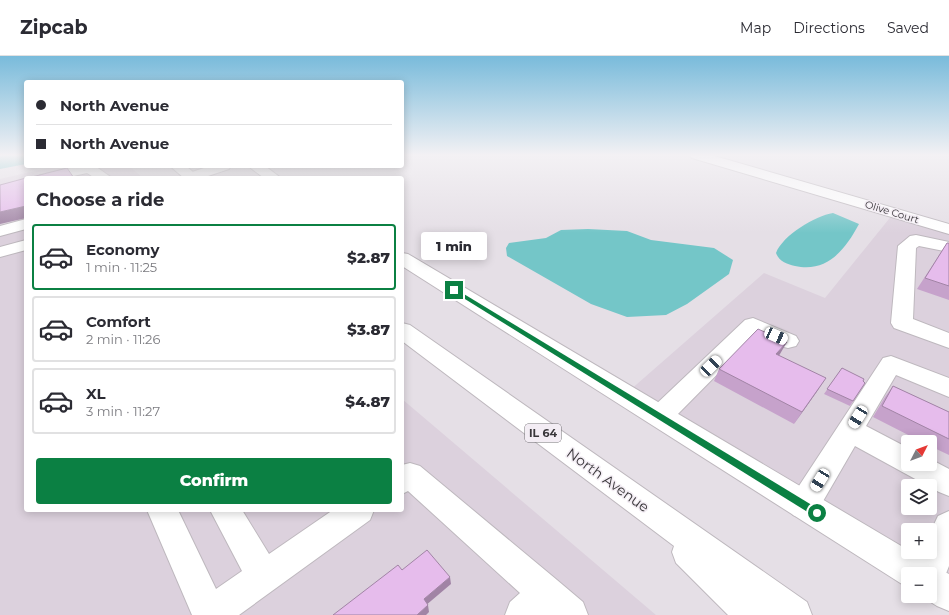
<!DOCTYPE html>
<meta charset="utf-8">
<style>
:root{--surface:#fff;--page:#f2f2f3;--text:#2b2b33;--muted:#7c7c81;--line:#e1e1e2;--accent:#0b8043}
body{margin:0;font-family:Montserrat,sans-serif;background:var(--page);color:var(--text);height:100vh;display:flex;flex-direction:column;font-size:15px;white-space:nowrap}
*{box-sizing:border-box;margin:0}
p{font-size:13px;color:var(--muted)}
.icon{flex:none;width:22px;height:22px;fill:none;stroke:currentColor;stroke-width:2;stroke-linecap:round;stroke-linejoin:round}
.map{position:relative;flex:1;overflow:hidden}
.drawer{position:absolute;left:24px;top:120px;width:380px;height:336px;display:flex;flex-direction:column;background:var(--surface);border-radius:4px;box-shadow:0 2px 10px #0003}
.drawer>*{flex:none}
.hud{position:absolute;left:24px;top:24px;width:380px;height:88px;border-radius:4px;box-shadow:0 2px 10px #0003;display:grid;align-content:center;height:88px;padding:0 12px;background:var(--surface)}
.needle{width:26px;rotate:48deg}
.fabs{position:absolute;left:901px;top:379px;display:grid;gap:8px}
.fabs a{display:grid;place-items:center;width:36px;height:36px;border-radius:4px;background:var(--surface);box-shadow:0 2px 10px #0003;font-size:20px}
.end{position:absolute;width:18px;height:18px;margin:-9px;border:5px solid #0b8043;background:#fff;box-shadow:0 0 0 2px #fff}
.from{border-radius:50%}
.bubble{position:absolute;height:28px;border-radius:4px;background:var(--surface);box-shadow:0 2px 10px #0003;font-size:13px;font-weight:800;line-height:28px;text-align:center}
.car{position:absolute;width:12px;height:24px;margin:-12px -6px;border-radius:5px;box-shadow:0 0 3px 1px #0007;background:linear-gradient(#fff 24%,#345 0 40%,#fff 0 76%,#345 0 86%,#fff 0)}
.hud b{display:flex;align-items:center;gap:14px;height:38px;font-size:15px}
.hud b+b{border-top:1px solid var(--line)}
.hud i{width:10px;height:10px;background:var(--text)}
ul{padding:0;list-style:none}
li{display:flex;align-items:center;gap:12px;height:66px;margin:0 8px 6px;padding:0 4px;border:2px solid var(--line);border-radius:4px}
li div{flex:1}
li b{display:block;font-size:15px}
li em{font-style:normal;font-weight:800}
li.current{border-color:var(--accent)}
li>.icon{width:36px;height:36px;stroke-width:1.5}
h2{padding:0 12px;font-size:18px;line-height:48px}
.action{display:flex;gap:8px;margin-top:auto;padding:8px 12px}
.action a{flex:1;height:46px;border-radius:4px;background:var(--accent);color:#fff;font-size:16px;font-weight:800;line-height:46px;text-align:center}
header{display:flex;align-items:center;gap:24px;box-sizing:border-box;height:56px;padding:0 20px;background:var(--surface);border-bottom:1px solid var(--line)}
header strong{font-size:19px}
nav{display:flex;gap:22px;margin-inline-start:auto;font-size:14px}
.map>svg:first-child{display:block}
.built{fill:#dcd1dd;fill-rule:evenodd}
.water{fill:#74c6c8}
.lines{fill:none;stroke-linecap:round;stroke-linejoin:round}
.minor-casing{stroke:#beb8be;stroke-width:2}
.major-casing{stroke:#beb8be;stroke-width:2}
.minor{fill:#fff;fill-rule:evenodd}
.major{fill:#fff;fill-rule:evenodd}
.wall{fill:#c6a2cb}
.shaded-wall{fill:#a184a5}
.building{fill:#e6bcec;stroke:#a184a5}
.route{fill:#0b8043}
.labels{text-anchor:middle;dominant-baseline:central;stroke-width:3;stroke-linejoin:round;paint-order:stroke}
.far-street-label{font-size:10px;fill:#39373a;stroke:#f3edf4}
.shield{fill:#f3edf4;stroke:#716e72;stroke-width:1}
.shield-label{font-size:11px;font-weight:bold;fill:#39373a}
.near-street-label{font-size:14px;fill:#39373a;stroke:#f3edf4}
</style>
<header>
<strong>Zipcab</strong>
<nav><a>Map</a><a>Directions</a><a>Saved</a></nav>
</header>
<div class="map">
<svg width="949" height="559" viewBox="0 0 949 559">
<rect width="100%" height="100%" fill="#e5dfe6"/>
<!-- built -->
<path class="built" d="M56,110H129L143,122H26V454H402V343L656,559H0V123Z
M893,158L949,175V529L629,335L764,217L825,242ZM908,386H930V408H908ZM908,430H930V452H908ZM908,474H930V496H908Z"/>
<!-- water -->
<path class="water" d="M2,99H26V108L0,113V101Z
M833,157L859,168C845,194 827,217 795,210C786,208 779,205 776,197C783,179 815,160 833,157Z
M588,173L627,175L651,184L714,192L733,204L729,218L687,248L666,259L627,261L591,248L507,200L506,192L509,187L546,182L561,174Z"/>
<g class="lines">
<defs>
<path id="minor" d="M690,99H711L949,168V178L692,102Z
M79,110H95L112,122H95L87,117L64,122H38L40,119Z
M210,110H231L229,113L202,122H181L183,119Z
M26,163V173L0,180V170Z
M916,179L949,186V196L919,190L916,192L913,263L949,277V292L894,272L891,267L898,190L910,180Z
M26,184V194L0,201V191Z
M753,262L796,280L799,285L796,290L788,292L780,290L756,279L669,367L660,370L651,367L647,360L651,353L745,264Z
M891,300L949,322V341L896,319L866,370L908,392V408H930V403L949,413V440L939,436L855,390L815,459L804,463L793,459L789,449L793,439L883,302Z
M410,407L420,410L557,524L583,546L588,559H505L510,546L520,537L408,435L402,438V409Z
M147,454H178L216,533L242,515L210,454H242L269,498L333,454H374L370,464L239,559H192Z
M949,455V510L941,530L930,534V518H912L922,496H930V477L938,460Z"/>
<path id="major" d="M170,110H186L200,122H184Z
M248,110H265L281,122H264Z
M402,197L408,198L908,494V496H912L929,506L930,509L949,518V555L937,550L921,540H930V518H908V531L905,530L402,210Z
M402,267L410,269L807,546L812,559H728L676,507L672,496L674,490L402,285Z"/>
</defs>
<!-- minor casing -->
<use href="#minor" class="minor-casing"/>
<!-- major casing -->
<use href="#major" class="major-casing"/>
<!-- minor -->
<use href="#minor" class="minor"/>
<!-- major -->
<use href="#major" class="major"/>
</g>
<!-- wall -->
<path class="wall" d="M947,187H949V244L917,233Z
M780,298L779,299L818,334L794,368L714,325L719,313Z
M842,312L865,327L850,350L824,338Z
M893,330L949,356V399L930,390V386H922L873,361L885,341Z"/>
<!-- shaded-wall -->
<path class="shaded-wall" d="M26,150V162L0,168V156Z
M787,286L780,298L770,310L776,298Z
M826,322L818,334L794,368L802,356Z
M450,521L451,528L425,550L424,543Z
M428,549L429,556L426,559H417Z"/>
<!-- building -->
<path class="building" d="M67,112L74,122H28Z
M26,122V150L0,156V129Z
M947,187H949V230L925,222Z
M758,273L787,286L776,298L826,322L802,356L719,313Z
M842,312L864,323L863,325L865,327L853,345L827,333Z
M893,330L949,356V383L882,350Z
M427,494L450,521L424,543L428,549L417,559H333L398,509L402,514Z"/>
<!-- sky -->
<linearGradient id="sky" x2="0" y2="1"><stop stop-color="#79bbdb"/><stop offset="0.56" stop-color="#f3f1f4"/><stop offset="1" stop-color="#f3f1f4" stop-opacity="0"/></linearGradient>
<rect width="949" height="177" fill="url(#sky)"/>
<!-- route -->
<path class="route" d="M454,232L820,454V460H814L452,235L451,234Z"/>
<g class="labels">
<!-- far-street labels -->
<g class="far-street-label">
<text transform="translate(892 156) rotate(17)">Olive Court</text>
</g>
<!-- shield labels -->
<rect class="shield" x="525" y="368" width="36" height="18" rx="3"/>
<g class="shield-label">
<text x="543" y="377">IL 64</text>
</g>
<!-- near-street labels -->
<g class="near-street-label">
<text transform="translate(608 424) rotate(36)">North Avenue</text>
</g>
</g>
</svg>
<div class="fabs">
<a><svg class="needle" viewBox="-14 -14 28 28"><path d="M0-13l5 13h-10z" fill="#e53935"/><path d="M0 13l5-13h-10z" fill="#7c7c81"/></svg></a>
<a><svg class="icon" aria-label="layers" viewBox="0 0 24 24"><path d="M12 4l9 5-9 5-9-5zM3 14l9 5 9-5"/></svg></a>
<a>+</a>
<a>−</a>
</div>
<i class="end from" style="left:817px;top:457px"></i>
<i class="end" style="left:454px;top:234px"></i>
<div class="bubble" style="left:421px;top:176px;width:66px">1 min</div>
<i class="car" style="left:776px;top:280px;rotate:114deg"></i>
<i class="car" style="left:711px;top:310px;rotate:46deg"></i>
<i class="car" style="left:858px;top:361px;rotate:212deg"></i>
<i class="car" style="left:820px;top:424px;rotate:212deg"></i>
<div class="hud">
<b><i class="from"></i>North Avenue</b>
<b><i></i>North Avenue</b>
</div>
<section class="drawer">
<h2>Choose a ride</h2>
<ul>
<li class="current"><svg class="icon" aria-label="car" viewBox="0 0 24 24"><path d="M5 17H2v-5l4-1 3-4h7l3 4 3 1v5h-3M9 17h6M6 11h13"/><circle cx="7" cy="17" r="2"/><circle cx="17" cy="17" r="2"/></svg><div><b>Economy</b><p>1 min · 11:25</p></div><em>$2.87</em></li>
<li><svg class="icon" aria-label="car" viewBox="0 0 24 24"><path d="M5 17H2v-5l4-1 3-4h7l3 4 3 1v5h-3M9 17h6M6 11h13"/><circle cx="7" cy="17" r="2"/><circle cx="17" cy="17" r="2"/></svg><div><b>Comfort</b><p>2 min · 11:26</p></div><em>$3.87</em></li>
<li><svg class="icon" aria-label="car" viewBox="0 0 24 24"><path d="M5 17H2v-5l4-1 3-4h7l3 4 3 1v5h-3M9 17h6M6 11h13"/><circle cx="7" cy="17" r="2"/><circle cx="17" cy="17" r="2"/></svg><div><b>XL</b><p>3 min · 11:27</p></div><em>$4.87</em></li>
</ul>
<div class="action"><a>Confirm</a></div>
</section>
</div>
